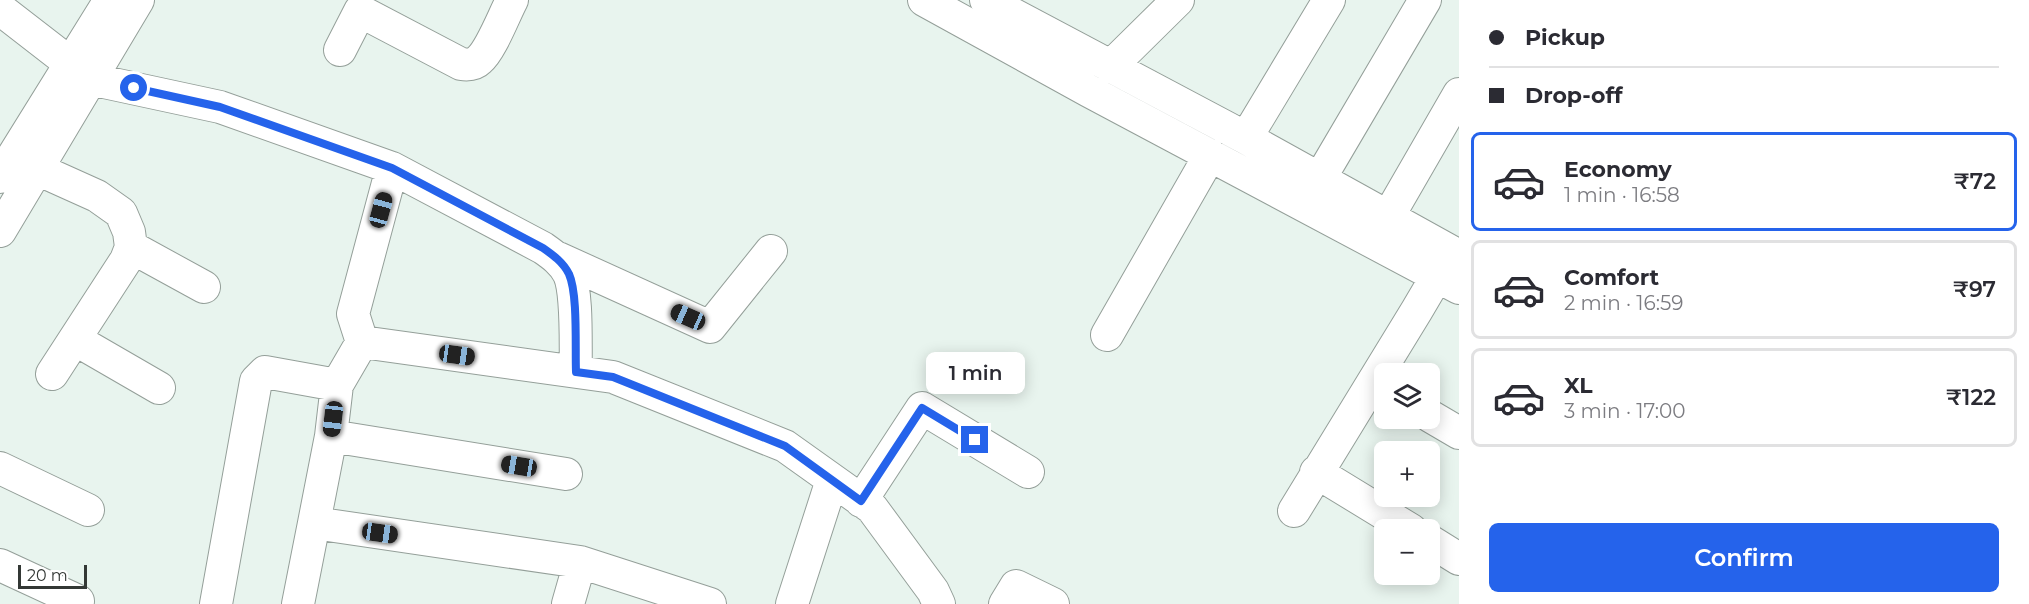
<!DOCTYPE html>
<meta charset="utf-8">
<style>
:root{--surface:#fff;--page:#f2f2f3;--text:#2b2b33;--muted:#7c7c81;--line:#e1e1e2;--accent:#2563eb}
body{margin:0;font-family:Montserrat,sans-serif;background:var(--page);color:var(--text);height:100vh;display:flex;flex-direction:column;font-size:22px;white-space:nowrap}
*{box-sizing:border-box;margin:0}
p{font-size:20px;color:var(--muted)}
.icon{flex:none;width:33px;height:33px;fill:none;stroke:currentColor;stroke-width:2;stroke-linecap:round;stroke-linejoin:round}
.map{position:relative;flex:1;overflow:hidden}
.details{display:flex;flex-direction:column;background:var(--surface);width:570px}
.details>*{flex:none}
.banner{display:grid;align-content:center;height:132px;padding:0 30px;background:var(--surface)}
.fabs{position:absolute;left:1374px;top:363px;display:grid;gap:12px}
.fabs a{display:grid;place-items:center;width:66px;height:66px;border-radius:9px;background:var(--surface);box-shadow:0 3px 15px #0003;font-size:30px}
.scale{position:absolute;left:18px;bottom:15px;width:69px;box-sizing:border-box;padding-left:6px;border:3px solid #333835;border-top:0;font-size:16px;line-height:21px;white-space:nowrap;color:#333835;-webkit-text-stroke:4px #fff;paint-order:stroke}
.end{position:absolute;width:27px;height:27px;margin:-14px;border:8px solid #2563eb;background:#fff;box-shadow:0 0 0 3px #fff}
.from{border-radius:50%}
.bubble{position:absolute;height:42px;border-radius:9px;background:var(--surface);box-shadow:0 3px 15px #0003;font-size:20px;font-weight:600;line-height:42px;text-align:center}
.car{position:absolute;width:18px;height:36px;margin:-18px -9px;border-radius:8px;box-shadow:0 0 4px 2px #0007;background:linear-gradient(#222 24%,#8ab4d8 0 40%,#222 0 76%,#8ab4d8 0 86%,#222 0)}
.banner b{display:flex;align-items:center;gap:21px;height:57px;font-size:22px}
.banner b+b{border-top:2px solid var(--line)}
.banner i{width:15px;height:15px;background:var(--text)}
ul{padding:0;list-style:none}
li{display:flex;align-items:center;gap:18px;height:99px;margin:0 12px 9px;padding:0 18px;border:3px solid var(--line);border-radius:9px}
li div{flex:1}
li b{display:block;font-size:22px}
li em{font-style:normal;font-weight:600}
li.current{border-color:var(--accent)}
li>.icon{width:54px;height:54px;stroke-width:1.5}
.button{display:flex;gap:12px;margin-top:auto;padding:12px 30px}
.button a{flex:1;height:69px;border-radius:9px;background:var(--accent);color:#fff;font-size:24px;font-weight:600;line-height:69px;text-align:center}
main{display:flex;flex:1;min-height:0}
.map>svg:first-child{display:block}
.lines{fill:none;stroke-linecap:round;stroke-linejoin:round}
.minor-casing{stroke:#949f99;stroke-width:34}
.minor{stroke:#fff;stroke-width:32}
.route{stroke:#2563eb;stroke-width:8}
</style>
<main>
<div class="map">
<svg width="1459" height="604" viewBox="0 0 1459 604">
<rect width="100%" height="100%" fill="#e8f4ee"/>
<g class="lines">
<defs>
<path id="minor" d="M924,0L1089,91L1459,288
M986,0L1246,138L1459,256
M0,9L71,64
M340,50L360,11L461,64C468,65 474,65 479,60C491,50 504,15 512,0
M1110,67L1178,0
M90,79L220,107L392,168L543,248C553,255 563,262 569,274C578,294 575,347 576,371
M1246,138L1329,0
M37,169L97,196L121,213L129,232L131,247L126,260L52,374
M0,177L110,0
M1319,180L1425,0
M1388,217L1459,94
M0,231L138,0
M131,247L204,287
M558,258L710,327L771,251
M1107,335L1210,155
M76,340L159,388
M362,342L353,314L392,168
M337,385L331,436L314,523L580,562L710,604
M1430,416L1459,433
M331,436L566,474
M0,468L88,510
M1316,472L1411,530
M861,501L922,408L1028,472
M1294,511L1417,310L1437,276
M1430,541L1459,559
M0,565L78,601
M216,604L256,381L265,372L337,385L362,342L613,377L785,446L872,508L933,591L939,604
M298,604L314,523
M568,604L580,562
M792,604L832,480
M1005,604L1016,586L1053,604"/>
</defs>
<!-- minor casing -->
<use href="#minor" class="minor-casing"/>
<!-- minor -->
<use href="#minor" class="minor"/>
</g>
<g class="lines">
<!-- route -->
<path class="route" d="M134,88L220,107L392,168L543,248C553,255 563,262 569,274C578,294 575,347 576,372L613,377L785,446L861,501L922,408L975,440"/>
</g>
</svg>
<div class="fabs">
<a><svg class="icon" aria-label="layers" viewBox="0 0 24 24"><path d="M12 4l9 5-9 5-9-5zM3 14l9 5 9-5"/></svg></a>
<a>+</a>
<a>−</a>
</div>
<div class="scale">20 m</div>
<i class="end from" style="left:134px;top:88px"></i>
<i class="end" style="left:975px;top:440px"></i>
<div class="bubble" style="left:926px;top:352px;width:99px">1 min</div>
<i class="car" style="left:381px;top:210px;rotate:15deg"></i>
<i class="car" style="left:688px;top:317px;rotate:294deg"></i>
<i class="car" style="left:457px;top:355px;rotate:98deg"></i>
<i class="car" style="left:333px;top:419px;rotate:187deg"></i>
<i class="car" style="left:519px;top:466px;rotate:279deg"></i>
<i class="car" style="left:380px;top:533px;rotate:98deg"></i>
</div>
<section class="details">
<div class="banner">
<b><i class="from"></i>Pickup</b>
<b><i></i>Drop-off</b>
</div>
<ul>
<li class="current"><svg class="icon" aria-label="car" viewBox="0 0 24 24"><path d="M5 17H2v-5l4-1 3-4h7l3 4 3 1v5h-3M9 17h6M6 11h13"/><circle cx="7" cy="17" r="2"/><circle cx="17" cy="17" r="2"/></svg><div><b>Economy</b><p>1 min · 16:58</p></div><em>₹72</em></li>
<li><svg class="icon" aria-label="car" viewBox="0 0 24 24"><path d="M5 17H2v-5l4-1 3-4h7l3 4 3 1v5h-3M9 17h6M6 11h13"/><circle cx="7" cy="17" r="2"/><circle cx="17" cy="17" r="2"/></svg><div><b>Comfort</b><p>2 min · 16:59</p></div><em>₹97</em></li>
<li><svg class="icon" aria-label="car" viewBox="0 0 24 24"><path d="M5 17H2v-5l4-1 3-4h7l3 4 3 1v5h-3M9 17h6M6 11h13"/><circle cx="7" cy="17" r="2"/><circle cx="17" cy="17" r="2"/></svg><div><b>XL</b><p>3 min · 17:00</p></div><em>₹122</em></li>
</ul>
<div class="button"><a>Confirm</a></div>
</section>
</main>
